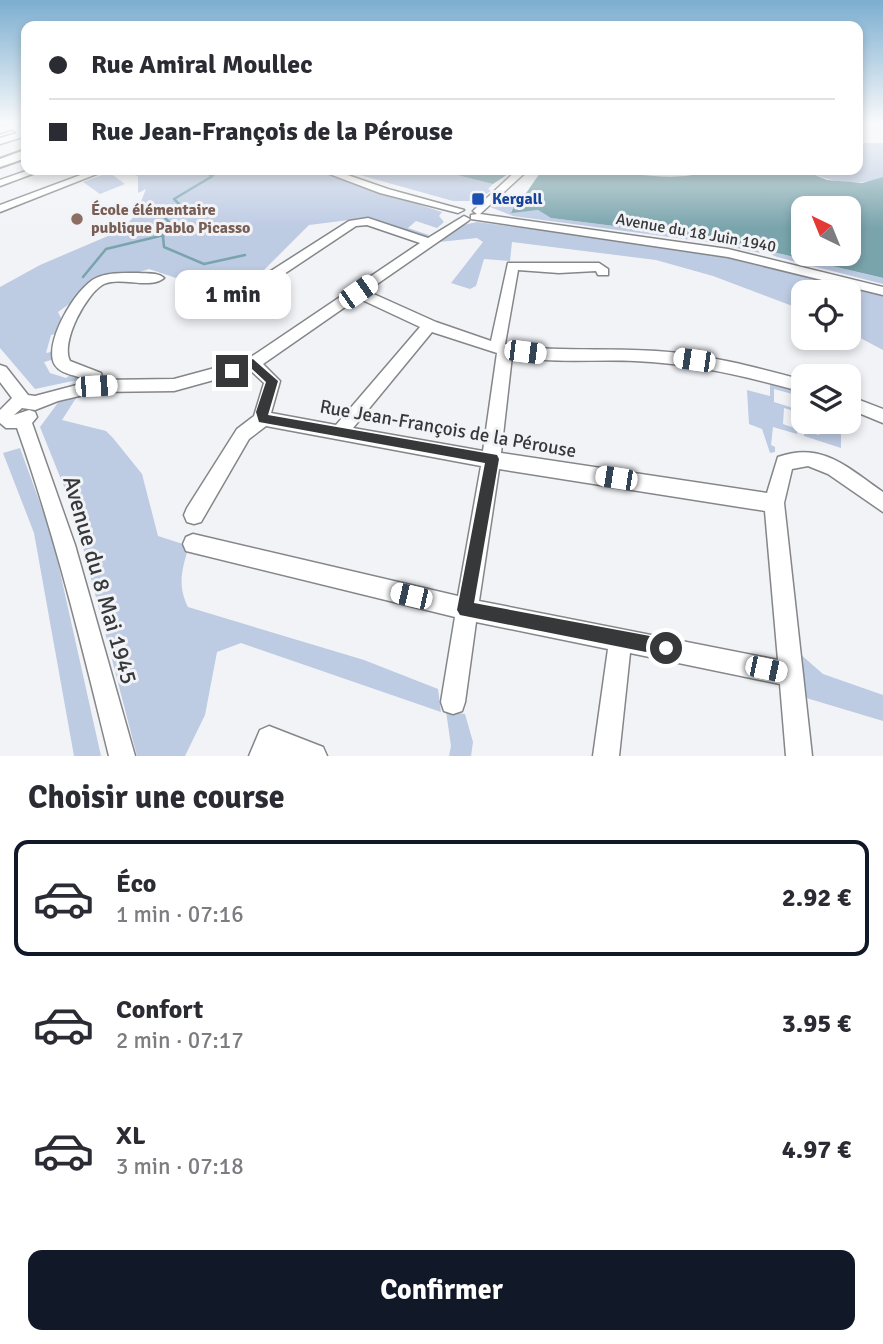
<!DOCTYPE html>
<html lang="fr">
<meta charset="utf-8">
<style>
:root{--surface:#fff;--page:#f2f2f3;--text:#2b2b33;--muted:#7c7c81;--line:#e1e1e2;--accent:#111827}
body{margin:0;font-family:Signika,sans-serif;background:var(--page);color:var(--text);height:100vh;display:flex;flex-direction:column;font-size:26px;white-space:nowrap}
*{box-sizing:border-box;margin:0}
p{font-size:23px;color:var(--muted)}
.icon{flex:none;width:38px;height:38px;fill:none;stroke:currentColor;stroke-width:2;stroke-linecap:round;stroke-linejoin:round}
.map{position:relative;height:756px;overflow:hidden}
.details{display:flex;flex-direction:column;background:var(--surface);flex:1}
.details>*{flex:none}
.top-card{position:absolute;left:21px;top:21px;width:842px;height:154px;border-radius:14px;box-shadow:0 4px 10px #0003;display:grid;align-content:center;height:154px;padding:0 28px;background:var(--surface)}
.needle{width:46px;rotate:317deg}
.controls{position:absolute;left:791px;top:196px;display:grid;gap:14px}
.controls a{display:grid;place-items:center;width:70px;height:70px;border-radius:14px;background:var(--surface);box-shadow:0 4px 10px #0003;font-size:35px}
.end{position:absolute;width:32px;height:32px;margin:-16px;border:9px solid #373839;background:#fff;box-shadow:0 0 0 4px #fff}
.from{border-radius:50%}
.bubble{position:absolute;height:49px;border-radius:14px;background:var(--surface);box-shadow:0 4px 10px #0003;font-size:23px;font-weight:700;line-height:49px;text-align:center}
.car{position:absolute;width:21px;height:42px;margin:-21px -10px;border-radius:9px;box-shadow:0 0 5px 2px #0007;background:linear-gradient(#fff 24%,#345 0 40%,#fff 0 76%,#345 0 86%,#fff 0)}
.top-card b{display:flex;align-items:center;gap:24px;height:66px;font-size:26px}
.top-card b+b{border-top:2px solid var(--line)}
.top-card i{width:18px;height:18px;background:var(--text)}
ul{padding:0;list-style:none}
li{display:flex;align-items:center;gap:21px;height:116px;margin:0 14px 10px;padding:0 14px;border:4px solid transparent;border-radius:14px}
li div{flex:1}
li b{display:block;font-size:26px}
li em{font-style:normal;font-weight:700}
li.active{border-color:var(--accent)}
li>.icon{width:63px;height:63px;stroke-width:1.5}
h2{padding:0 28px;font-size:32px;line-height:84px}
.primary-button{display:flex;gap:14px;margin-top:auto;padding:14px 28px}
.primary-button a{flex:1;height:80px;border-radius:14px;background:var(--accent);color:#fff;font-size:28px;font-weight:700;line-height:80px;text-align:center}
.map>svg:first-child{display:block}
.green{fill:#bdcbe3}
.water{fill:#7aa4ac;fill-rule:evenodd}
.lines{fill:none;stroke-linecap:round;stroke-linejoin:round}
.stream{stroke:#7aa4ac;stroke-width:2.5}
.minor-casing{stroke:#848688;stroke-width:3}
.major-casing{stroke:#848688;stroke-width:4}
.minor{fill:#fff;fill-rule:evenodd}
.major{fill:#fff;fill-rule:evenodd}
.route{fill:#373839}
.transit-dot{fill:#1a4fb4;stroke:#f2f3f7;stroke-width:2.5}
.education-dot{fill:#8d6e63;stroke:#f2f3f7;stroke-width:2.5}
.labels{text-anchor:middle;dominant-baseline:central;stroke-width:6;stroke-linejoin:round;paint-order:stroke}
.far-transit-label{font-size:16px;font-weight:bold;fill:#164399;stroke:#f2f3f7;text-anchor:start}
.far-education-label{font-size:16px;font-weight:bold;fill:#785e54;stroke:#f2f3f7;text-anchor:start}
.far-street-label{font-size:16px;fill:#373839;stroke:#f2f3f7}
.street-label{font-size:19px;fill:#373839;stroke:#f2f3f7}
.near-street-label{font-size:23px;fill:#373839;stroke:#f2f3f7}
</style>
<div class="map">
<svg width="883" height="756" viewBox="0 0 883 756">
<rect width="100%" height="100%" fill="#f2f3f7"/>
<!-- green -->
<path class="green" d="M858,143H883V177C855,188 829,181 803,170H858Z
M106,170H312L442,212L439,216L444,222L437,228L416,221L408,228L429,235L425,238L372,221L357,219L309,225L263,271L191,283L149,269L128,276L104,279L58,312L63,322L61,333L51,335L46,353L56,351L55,359L44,362L50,373L66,378L75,372L83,376L82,379L35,389L0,348V287L40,265L122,230L136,214L146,189L138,193V176L119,171L110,173L125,184L100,194L83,182L108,173Z
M342,170H437L493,184L488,189L491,191L475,201H453Z
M507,195L517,198L511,212L538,210L551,218L718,239L878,277L883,278V284L777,257L756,248L760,253L707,242L513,216L490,207Z
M477,222L720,254L883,293V350L849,332V292H803V310L713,276L656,260L512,242L510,261L484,259L476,286L470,289L451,283L483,242L477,238L439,242L463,225Z
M770,384L803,393V397L774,389V402L803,411V414L784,408L783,424L797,429V434L773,427L771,445L775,447V452L770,453L762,429L749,424L747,390L770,396Z
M78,395L62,420L106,431L113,438L142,474L158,536L189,546C182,569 177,585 188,607L364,660L438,689L441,712L241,643L217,652L205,715L185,756H137L73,509L40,427L60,400Z
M819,422H841V448L804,436V431L819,435Z
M20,448L52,536L101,756H74L34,533L3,453Z
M799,653L823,674L883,695V721L803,697Z
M446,711L465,714L473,742L471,756H449L451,746Z"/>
<!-- water -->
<path class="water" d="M437,170H514L493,184Z
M526,170C550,170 574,168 598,170C627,172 681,184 707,170H803L827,180L862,183L883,177V278L718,239L551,218L538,210L511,213L517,198L522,199L540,173ZM803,208H849V254H803Z"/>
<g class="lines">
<!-- stream -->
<path class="stream" d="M208,170L211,177L174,199L179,204L165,218L169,222L163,237L164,247L204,264L245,255
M211,177L218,170
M83,277L106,249L164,235"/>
<defs>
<path id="minor" d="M13,123L26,131V136L0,144V138L17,133L12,129L0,133V127Z
M29,170H43L0,186V180Z
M84,170H96L99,173L0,212V205L86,173Z
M319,170H333L388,189L464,210L458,213L380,193Z
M517,170H528L480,214L728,249L883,287V295L728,257L471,219V215L477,214L473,211L475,209Z
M464,216L470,219L468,221L367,291L436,322L491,341L508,263H599L608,269V275H598L596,271L559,273L518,270L505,344C555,353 605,347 656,351C706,354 755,367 803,380V392C748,377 692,363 635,361C594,359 552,364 512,356L501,453L767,493L778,457C822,441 848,468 883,492V512L828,474L808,466L792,469L784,503L812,756H786L780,684L630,653L619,756H593L608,649L476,622L465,702L462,711L453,714L444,711L441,702L455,617L186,551L183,544L186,537L193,534L458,596L481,466L266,426L249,439L201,522L194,524L187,522L184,515L187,508L237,429L254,416L264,383L250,370L174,391L96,392L58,401L35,410L22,408L14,415L29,410L35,412L37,417L32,423L75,545L135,756H109C82,646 55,535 17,428H6L0,423V410L12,398L0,382V365L6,367L28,395L35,396L88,382C79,374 62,376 55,365C42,345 76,287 96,278C109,272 124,273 138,273C147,274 157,272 164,278C150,290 121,276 104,284C86,293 60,343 70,361L101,373L103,380L174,379L248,359L420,243L367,225L356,226L263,288L261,296H251L249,293L252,283L349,221L368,218L428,238ZM358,298L420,327L336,425L271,413L280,381L263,364ZM432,332L497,353L483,451L353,428ZM499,469L765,511L778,660L479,601Z
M849,396L883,409V423L849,409Z
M269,726L323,747L327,756H249L260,730Z"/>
<path id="major" d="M22,151H26V158L0,167V159Z"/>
</defs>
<!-- minor casing -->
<use href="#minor" class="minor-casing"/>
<!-- major casing -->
<use href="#major" class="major-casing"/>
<!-- minor -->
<use href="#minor" class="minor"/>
<!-- major -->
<use href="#major" class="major"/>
</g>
<!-- sky -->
<linearGradient id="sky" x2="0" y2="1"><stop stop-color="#7caed0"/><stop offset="0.54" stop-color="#f9fafb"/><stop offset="1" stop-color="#f9fafb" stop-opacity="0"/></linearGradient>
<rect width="883" height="228" fill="url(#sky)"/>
<!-- route -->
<path class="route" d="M253,359L278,381L268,415L497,455L499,459L474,603L666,639L674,648L672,654L666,656L460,615L457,610L485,463L259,422L256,412L266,382L251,368L232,375L226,371Z"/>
<!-- markers -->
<rect class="transit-dot" x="471" y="192" width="14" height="14" rx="3.5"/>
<circle class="education-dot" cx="77" cy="219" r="7"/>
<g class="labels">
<!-- far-transit labels -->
<g class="far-transit-label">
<text x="492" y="199">Kergall</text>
</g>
<!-- far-education labels -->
<g class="far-education-label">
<text x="91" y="210">École élémentaire<tspan x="91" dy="18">publique Pablo Picasso</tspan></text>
</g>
<!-- far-street labels -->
<g class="far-street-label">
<text transform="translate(696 233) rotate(10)">Avenue du 18 Juin 1940</text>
</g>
<!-- street labels -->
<g class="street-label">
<text transform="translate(448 429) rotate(10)">Rue Jean-François de la Pérouse</text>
</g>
<!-- near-street labels -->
<g class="near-street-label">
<text transform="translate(100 580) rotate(74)">Avenue du 8 Mai 1945</text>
</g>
</g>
</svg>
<div class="controls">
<a><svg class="needle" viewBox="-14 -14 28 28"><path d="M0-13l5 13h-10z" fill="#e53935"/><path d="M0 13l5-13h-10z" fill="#7c7c81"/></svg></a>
<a><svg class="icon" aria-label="locate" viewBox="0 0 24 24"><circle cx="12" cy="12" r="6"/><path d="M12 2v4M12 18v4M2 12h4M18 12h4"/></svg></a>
<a><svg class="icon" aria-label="layers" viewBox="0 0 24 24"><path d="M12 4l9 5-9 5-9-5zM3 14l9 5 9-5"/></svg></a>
</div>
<i class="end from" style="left:666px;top:648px"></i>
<i class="end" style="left:232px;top:371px"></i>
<div class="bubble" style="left:175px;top:270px;width:116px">1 min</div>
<i class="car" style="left:358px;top:292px;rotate:55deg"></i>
<i class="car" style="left:525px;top:352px;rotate:97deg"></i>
<i class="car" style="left:694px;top:360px;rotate:278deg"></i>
<i class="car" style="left:96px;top:386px;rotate:87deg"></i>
<i class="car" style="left:616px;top:478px;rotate:279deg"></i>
<i class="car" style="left:411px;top:596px;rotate:283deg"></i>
<i class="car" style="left:766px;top:669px;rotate:102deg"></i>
<div class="top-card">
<b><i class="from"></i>Rue Amiral Moullec</b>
<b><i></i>Rue Jean-François de la Pérouse</b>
</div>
</div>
<section class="details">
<h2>Choisir une course</h2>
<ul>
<li class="active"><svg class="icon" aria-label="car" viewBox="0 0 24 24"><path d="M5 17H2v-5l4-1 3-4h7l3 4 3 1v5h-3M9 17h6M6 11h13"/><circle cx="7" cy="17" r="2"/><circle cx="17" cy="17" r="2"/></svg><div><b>Éco</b><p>1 min · 07:16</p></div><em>2.92 €</em></li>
<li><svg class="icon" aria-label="car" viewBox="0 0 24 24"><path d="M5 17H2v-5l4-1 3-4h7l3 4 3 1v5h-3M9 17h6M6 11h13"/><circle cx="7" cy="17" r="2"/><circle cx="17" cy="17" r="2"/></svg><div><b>Confort</b><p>2 min · 07:17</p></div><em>3.95 €</em></li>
<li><svg class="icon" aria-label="car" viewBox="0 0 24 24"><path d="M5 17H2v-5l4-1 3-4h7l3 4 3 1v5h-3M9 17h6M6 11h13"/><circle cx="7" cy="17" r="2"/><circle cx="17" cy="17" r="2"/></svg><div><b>XL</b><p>3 min · 07:18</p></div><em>4.97 €</em></li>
</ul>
<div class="primary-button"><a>Confirmer</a></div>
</section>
